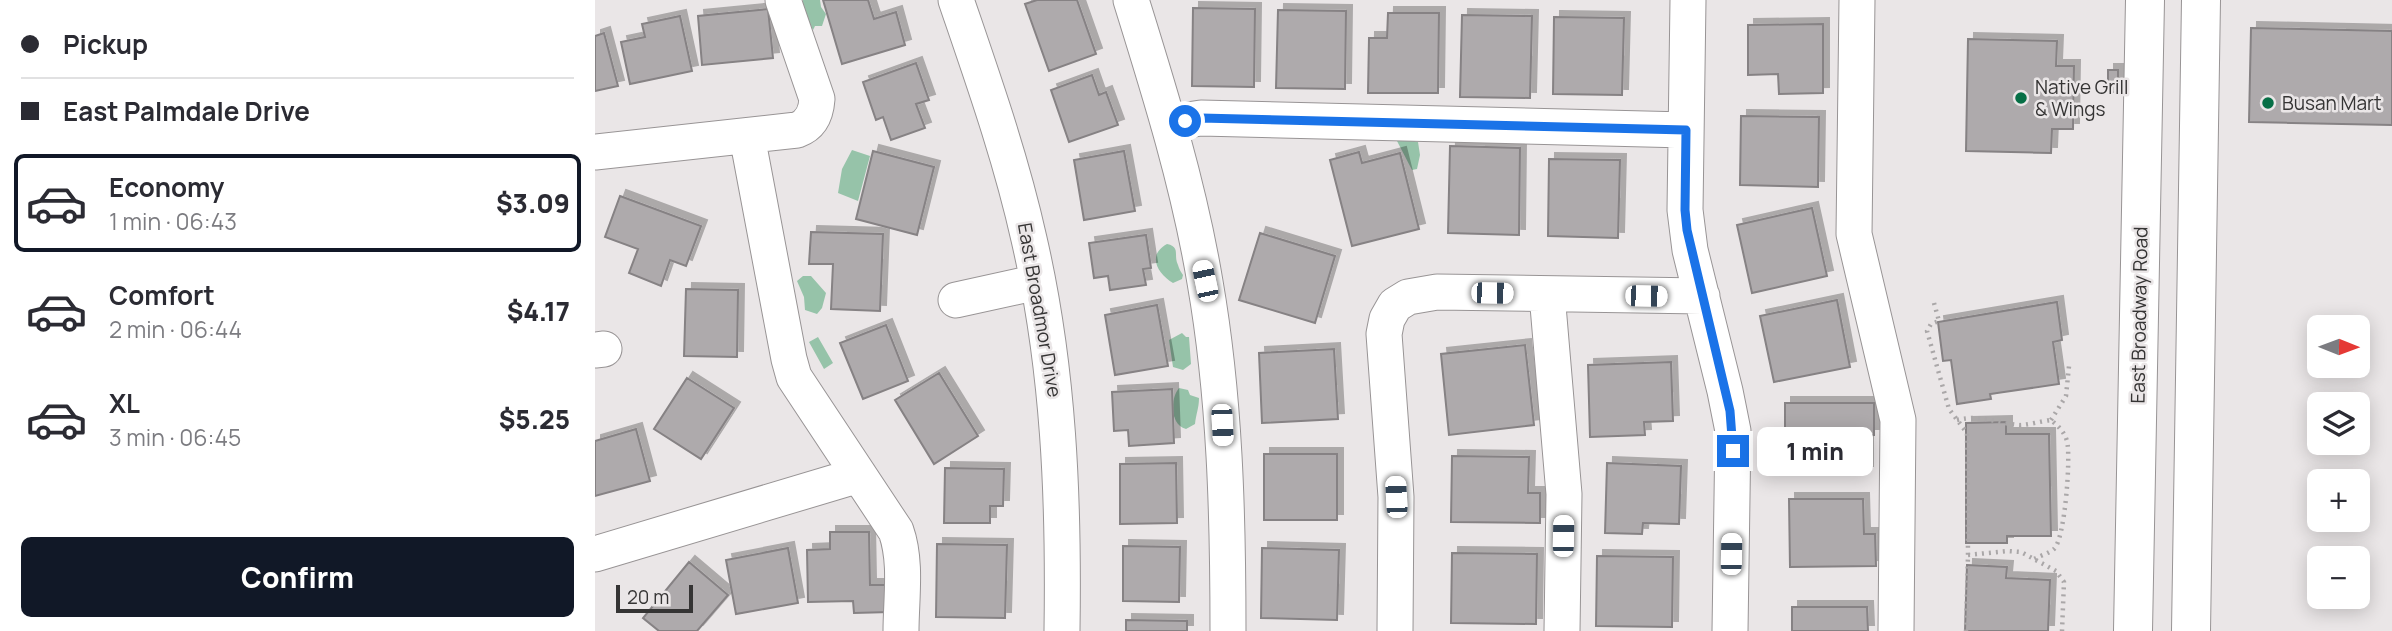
<!DOCTYPE html>
<meta charset="utf-8">
<style>
:root{--surface:#fff;--page:#f7f7f7;--text:#2b2b33;--muted:#7c7c81;--line:#e1e1e2;--accent:#111827}
body{margin:0;font-family:Manrope,sans-serif;background:var(--page);color:var(--text);height:100vh;display:flex;flex-direction:column;font-size:26px;white-space:nowrap}
*{box-sizing:border-box;margin:0}
p{font-size:23px;color:var(--muted)}
.icon{flex:none;width:38px;height:38px;fill:none;stroke:currentColor;stroke-width:2;stroke-linecap:round;stroke-linejoin:round}
.map{position:relative;flex:1;overflow:hidden}
.drawer{display:flex;flex-direction:column;background:var(--surface);width:595px}
.drawer>*{flex:none}
.top-card{display:grid;align-content:center;height:154px;padding:0 21px;background:var(--surface)}
.needle{width:46px;rotate:91deg}
.controls{position:absolute;left:1712px;top:315px;display:grid;gap:14px}
.controls a{display:grid;place-items:center;width:63px;height:63px;border-radius:10px;background:var(--surface);box-shadow:0 4px 18px #0003;font-size:35px}
.scale{position:absolute;left:21px;bottom:18px;width:77px;box-sizing:border-box;padding-left:7px;border:4px solid #353434;border-top:0;font-size:19px;line-height:24px;white-space:nowrap;color:#353434;-webkit-text-stroke:5px #eae6e7;paint-order:stroke}
.end{position:absolute;width:32px;height:32px;margin:-16px;border:9px solid #1a73e8;background:#fff;box-shadow:0 0 0 4px #fff}
.from{border-radius:50%}
.bubble{position:absolute;height:49px;border-radius:10px;background:var(--surface);box-shadow:0 4px 18px #0003;font-size:23px;font-weight:800;line-height:49px;text-align:center}
.car{position:absolute;width:21px;height:42px;margin:-21px -10px;border-radius:9px;box-shadow:0 0 5px 2px #0007;background:linear-gradient(#fff 24%,#345 0 40%,#fff 0 76%,#345 0 86%,#fff 0)}
.top-card b{display:flex;align-items:center;gap:24px;height:66px;font-size:26px}
.top-card b+b{border-top:2px solid var(--line)}
.top-card i{width:18px;height:18px;background:var(--text)}
ul{padding:0;list-style:none}
li{display:flex;align-items:center;gap:21px;height:98px;margin:0 14px 10px;padding:0 7px;border:4px solid transparent;border-radius:10px}
li div{flex:1}
li b{display:block;font-size:26px}
li em{font-style:normal;font-weight:800}
li.current{border-color:var(--accent)}
li>.icon{width:63px;height:63px;stroke-width:1.5}
.action{display:flex;gap:14px;margin-top:auto;padding:14px 21px}
.action a{flex:1;height:80px;border-radius:10px;background:var(--accent);color:#fff;font-size:28px;font-weight:800;line-height:80px;text-align:center}
main{display:flex;flex:1;min-height:0}
.map>svg:first-child{display:block}
.water{fill:#96c3a9}
.building{fill:#aeaaac;stroke:#868284;stroke-width:2;filter:url(#shadow)}
.lines{fill:none;stroke-linecap:round;stroke-linejoin:round}
.minor-casing{stroke:#989495;stroke-width:37}
.major-casing{stroke:#989495;stroke-width:40}
.path{stroke:#aaa7a8;stroke-width:4.5;stroke-dasharray:2 5;stroke-linecap:butt}
.minor{stroke:#fff;stroke-width:35}
.major{stroke:#fff;stroke-width:38}
.route{stroke:#1a73e8;stroke-width:9}
.poi-dot{fill:#066f46;stroke:#eae6e7;stroke-width:2.5}
.labels{text-anchor:middle;dominant-baseline:central;stroke-width:5;stroke-linejoin:round;paint-order:stroke}
.poi-label{font-size:19px;fill:#353434;stroke:#eae6e7;text-anchor:start}
.street-label{font-size:19px;fill:#353434;stroke:#eae6e7}
</style>
<main>
<section class="drawer">
<div class="top-card">
<b><i class="from"></i>Pickup</b>
<b><i></i>East Palmdale Drive</b>
</div>
<ul>
<li class="current"><svg class="icon" aria-label="car" viewBox="0 0 24 24"><path d="M5 17H2v-5l4-1 3-4h7l3 4 3 1v5h-3M9 17h6M6 11h13"/><circle cx="7" cy="17" r="2"/><circle cx="17" cy="17" r="2"/></svg><div><b>Economy</b><p>1 min · 06:43</p></div><em>$3.09</em></li>
<li><svg class="icon" aria-label="car" viewBox="0 0 24 24"><path d="M5 17H2v-5l4-1 3-4h7l3 4 3 1v5h-3M9 17h6M6 11h13"/><circle cx="7" cy="17" r="2"/><circle cx="17" cy="17" r="2"/></svg><div><b>Comfort</b><p>2 min · 06:44</p></div><em>$4.17</em></li>
<li><svg class="icon" aria-label="car" viewBox="0 0 24 24"><path d="M5 17H2v-5l4-1 3-4h7l3 4 3 1v5h-3M9 17h6M6 11h13"/><circle cx="7" cy="17" r="2"/><circle cx="17" cy="17" r="2"/></svg><div><b>XL</b><p>3 min · 06:45</p></div><em>$5.25</em></li>
</ul>
<div class="action"><a>Confirm</a></div>
</section>
<div class="map">
<svg width="1797" height="631" viewBox="0 0 1797 631">
<defs>
<filter id="shadow"><feDropShadow dx="6" dy="-6" stdDeviation="0" flood-color="#0004"/></filter>
</defs>
<rect width="100%" height="100%" fill="#eae6e7"/>
<!-- water -->
<path class="water" d="M208,0H225L226,7L231,14L227,26H220L218,30L208,11Z
M803,137L823,142L825,155L822,169L817,170L802,141Z
M257,150L275,156L263,201L243,193L247,169Z
M572,244C586,247 578,255 583,265C584,269 586,272 588,275L587,279L578,283C562,273 552,255 572,244Z
M208,276H216L231,293L227,308L222,314L210,310L209,297L202,281Z
M587,333L591,337H594L596,364L588,370L578,367L574,340Z
M223,337L238,363L229,369L214,342Z
M584,388L593,390L595,395L604,398C604,408 601,414 600,424L591,429C575,425 575,399 584,388Z"/>
<!-- building -->
<path class="building" d="M228,0H273L279,19L301,12L310,45L247,64Z
M442,0H482L501,54L454,71L430,4Z
M598,8L660,9L659,87L597,86Z
M173,9L178,58L107,65L103,16Z
M683,10L751,11L750,89L681,88Z
M793,13H844L843,93H773L774,38H792Z
M867,15L937,16L935,98L865,97Z
M85,16L97,71L35,84L26,42L50,37L47,24Z
M959,17L1029,18L1027,95L958,94Z
M1228,24V93L1184,94L1183,74L1153,75V25Z
M1656,28L1797,31V125L1654,122Z
M9,33L23,86L0,91V36Z
M1373,39L1462,41L1461,66H1479L1478,129H1457L1456,153L1371,151Z
M321,63L334,100L321,104L330,128L296,140L288,117L281,120L268,82Z
M1513,70H1523V92H1513Z
M497,75L504,95L511,92L523,125L474,142L456,90Z
M1146,116L1224,117L1223,187L1145,185Z
M855,146L925,148L924,235L853,233Z
M278,151L339,167L322,235L261,219Z
M529,151L540,211L489,220L479,160Z
M764,152L767,163L805,153L824,229L757,246L735,160Z
M954,159L1025,160L1023,238L953,236Z
M25,196L106,226L91,266L75,260L66,286L34,273L43,249L10,237Z
M1217,208L1232,276L1157,293L1142,225Z
M216,232L288,234L285,311L236,309L238,264H214Z
M665,233L740,256L720,323L644,300Z
M551,235L556,268L548,269L551,285L515,290L513,276L499,278L494,243Z
M91,289L143,290L142,357L89,356Z
M1242,300L1255,367L1179,382L1165,316Z
M1462,302L1467,340L1458,342L1464,384L1395,394L1396,399L1362,404L1356,360L1348,361L1343,322Z
M562,305L573,366L520,375L510,315Z
M291,325L313,381L268,399L245,343Z
M930,345L939,425L854,435L846,354Z
M739,349L743,419L667,423L664,353Z
M1076,362L1078,421L1049,422L1050,435L995,437L993,365Z
M344,373L383,436L339,464L300,400Z
M92,378L139,408L106,459L59,429Z
M577,389L579,443L534,446L533,430L519,431L517,392Z
M1190,403H1279V435H1272V472H1190Z
M1411,422V434H1454L1456,536H1412V543H1371V423Z
M41,429L55,481L0,496V441Z
M669,454H742V520H669Z
M857,456L934,457L933,493H945V523L856,522Z
M581,463L582,523L525,524V464Z
M1012,463L1086,466L1084,524L1048,523L1047,534L1010,533Z
M350,468L409,469L408,506H395V523H349Z
M1194,499H1268L1269,534H1280L1281,566L1195,567Z
M235,532H274L275,585H294L295,612L259,613L258,601L213,602L212,550L235,549Z
M342,544L412,545L410,618L341,617Z
M528,546L585,547L584,602L528,601Z
M193,548L203,603L141,614L131,560Z
M667,548L744,550L742,620L666,618Z
M857,553L942,554L941,624L856,623Z
M1002,556L1078,557L1077,627L1001,626Z
M94,562L133,595L102,631H64L48,618Z
M1372,565L1412,567L1411,578L1455,580L1453,631H1370Z
M1197,607H1272L1273,631H1197Z
M531,620L592,621V631H531Z"/>
<g class="lines">
<defs>
<path id="minor" d="M361,0C388,79 416,158 434,239C464,369 469,499 467,631
M536,0C565,93 594,186 610,282C630,397 633,514 633,631
M1093,0L1090,210L1095,250L1130,391L1138,431L1135,631
M1262,0L1259,234L1303,420L1301,631
M573,123L606,118L1091,130
M152,136L194,359L199,377L301,531C312,562 306,599 306,631
M0,152L202,130C216,125 221,113 222,99L188,0
M952,294L969,494L967,631
M361,300L443,282
M0,350L9,349
M0,554L264,475
M800,631L801,497L789,334L792,319L800,305L813,297L842,292L1107,296"/>
<path id="major" d="M1538,631L1550,0
M1596,631L1606,0"/>
</defs>
<!-- minor casing -->
<use href="#minor" class="minor-casing"/>
<!-- major casing -->
<use href="#major" class="major-casing"/>
<!-- path -->
<path class="path" d="M1339,303L1344,321L1336,324L1332,331L1354,409L1372,433L1373,555L1371,631
M1362,420C1387,414 1400,423 1423,425C1429,426 1447,421 1456,420C1463,426 1469,431 1472,441C1476,456 1470,539 1459,549C1454,553 1445,556 1439,559
M1456,420L1471,396L1474,366
M1373,555L1413,551L1426,552L1461,571L1469,582L1467,631"/>
<!-- minor -->
<use href="#minor" class="minor"/>
<!-- major -->
<use href="#major" class="major"/>
</g>
<g class="lines">
<!-- route -->
<path class="route" d="M590,121L606,118L1091,130L1090,210L1092,230L1135,411L1138,451"/>
</g>
<!-- markers -->
<g class="poi-dot">
<circle cx="1426" cy="98" r="7"/>
<circle cx="1673" cy="103" r="7"/>
</g>
<g class="labels">
<!-- poi labels -->
<g class="poi-label">
<text x="1440" y="87">Native Grill<tspan x="1440" dy="22">&amp; Wings</tspan></text>
<text x="1687" y="103">Busan Mart</text>
</g>
<!-- street labels -->
<g class="street-label">
<text transform="translate(445 310) rotate(80)">East Broadmor Drive</text>
<text transform="translate(1544 315) rotate(-89)">East Broadway Road</text>
</g>
</g>
</svg>
<div class="controls">
<a><svg class="needle" viewBox="-14 -14 28 28"><path d="M0-13l5 13h-10z" fill="#e53935"/><path d="M0 13l5-13h-10z" fill="#7c7c81"/></svg></a>
<a><svg class="icon" aria-label="layers" viewBox="0 0 24 24"><path d="M12 4l9 5-9 5-9-5zM3 14l9 5 9-5"/></svg></a>
<a>+</a>
<a>−</a>
</div>
<div class="scale">20 m</div>
<i class="end from" style="left:590px;top:121px"></i>
<i class="end" style="left:1138px;top:451px"></i>
<div class="bubble" style="left:1162px;top:427px;width:116px">1 min</div>
<i class="car" style="left:610px;top:281px;rotate:348deg"></i>
<i class="car" style="left:897px;top:293px;rotate:91deg"></i>
<i class="car" style="left:1051px;top:296px;rotate:91deg"></i>
<i class="car" style="left:627px;top:425px;rotate:177deg"></i>
<i class="car" style="left:801px;top:497px;rotate:357deg"></i>
<i class="car" style="left:968px;top:536px;rotate:1deg"></i>
<i class="car" style="left:1136px;top:554px;rotate:1deg"></i>
</div>
</main>
